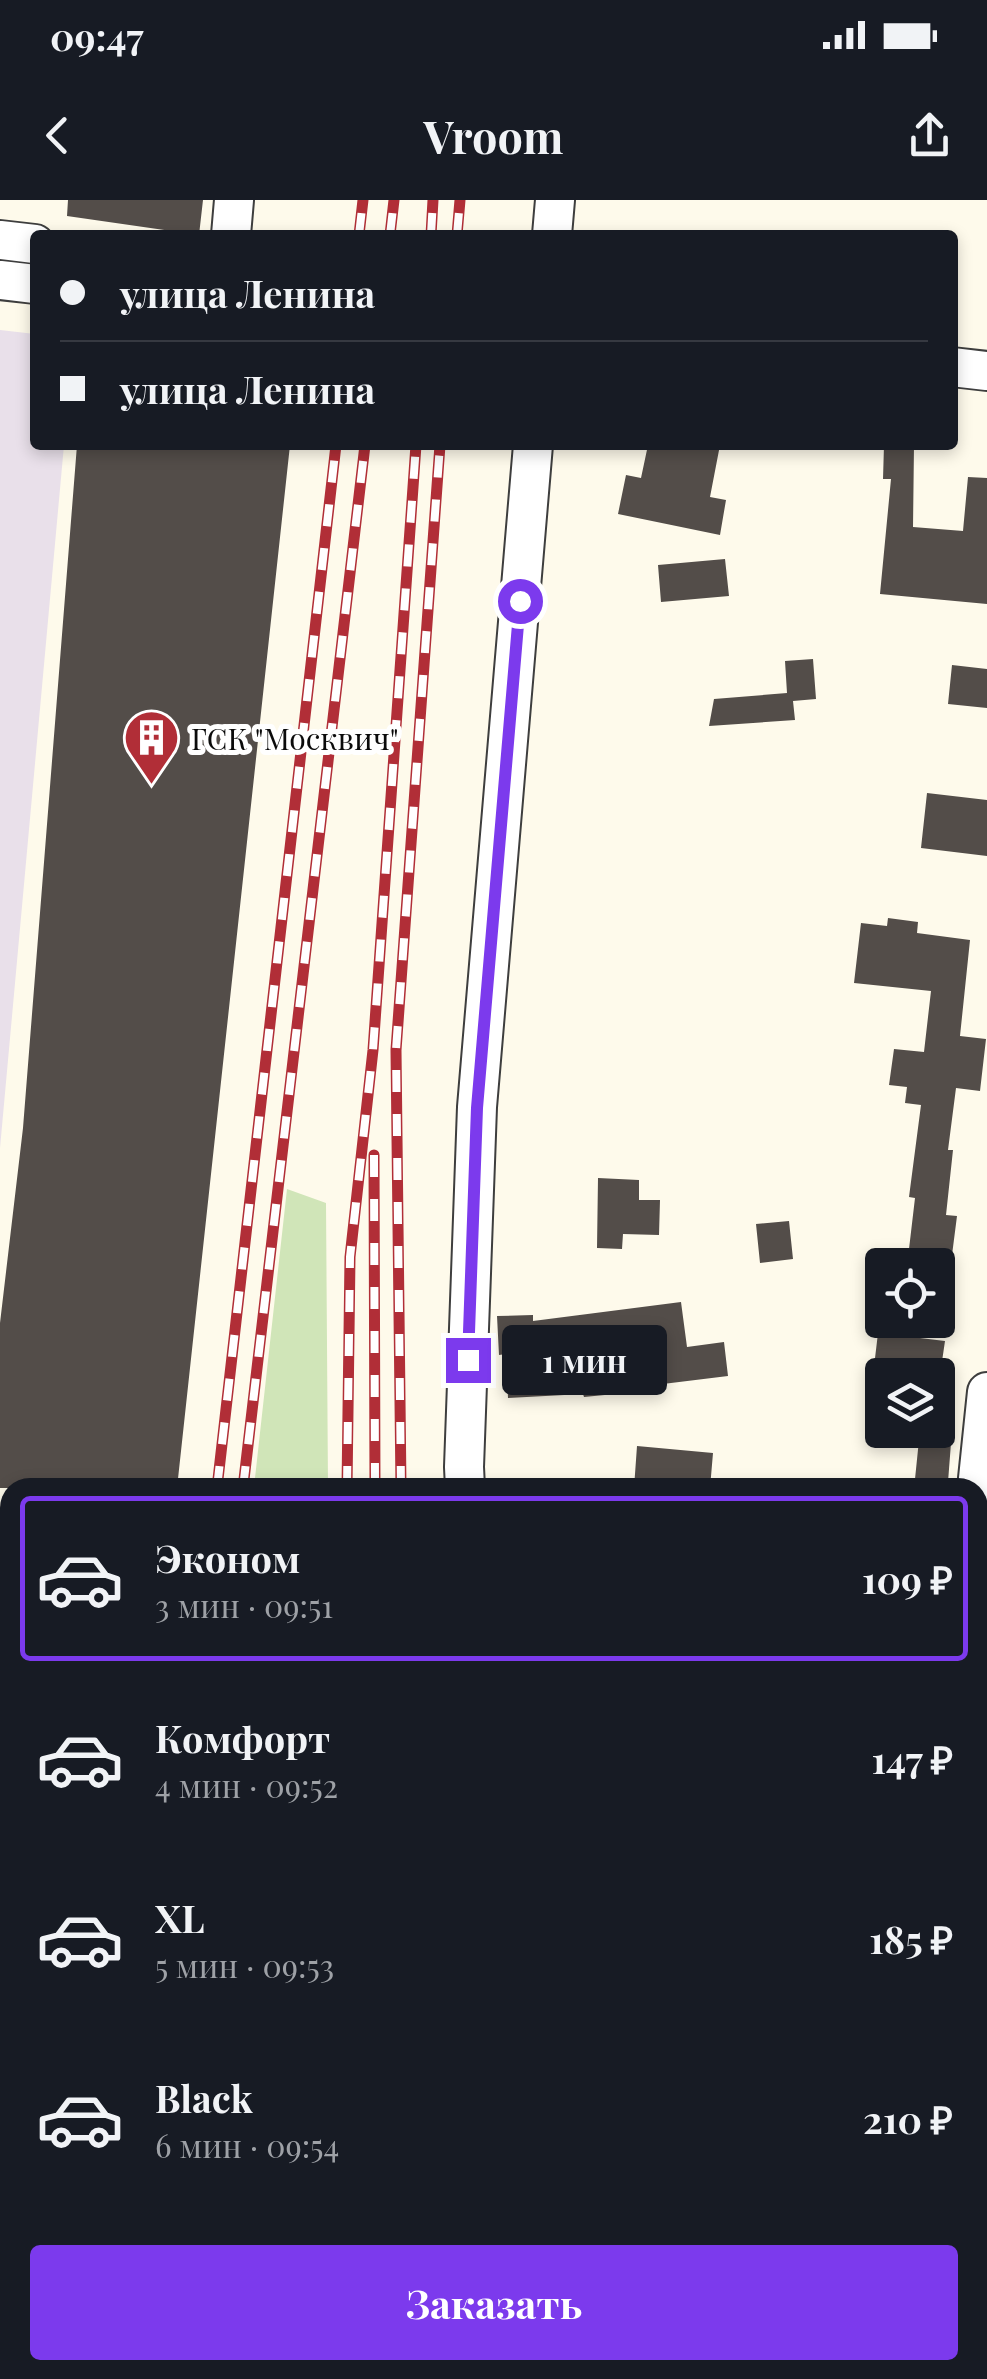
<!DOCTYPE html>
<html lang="ru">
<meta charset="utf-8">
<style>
:root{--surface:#171b24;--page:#242831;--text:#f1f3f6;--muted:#9ea1a6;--line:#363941;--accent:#7c3aed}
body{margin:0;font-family:"Playfair Display",serif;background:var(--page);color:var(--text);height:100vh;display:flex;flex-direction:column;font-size:38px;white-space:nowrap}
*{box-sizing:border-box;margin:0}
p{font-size:32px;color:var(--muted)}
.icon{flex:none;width:55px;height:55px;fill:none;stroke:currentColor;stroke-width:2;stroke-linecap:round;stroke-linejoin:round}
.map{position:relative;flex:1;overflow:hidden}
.details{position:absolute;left:0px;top:1278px;width:988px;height:902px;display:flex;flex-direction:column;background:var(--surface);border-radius:30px 30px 0 0;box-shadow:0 5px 15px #0003}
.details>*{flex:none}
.top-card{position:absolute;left:30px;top:30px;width:928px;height:220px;border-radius:10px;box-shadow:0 5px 15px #0003;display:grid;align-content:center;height:220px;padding:0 30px;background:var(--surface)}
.tools{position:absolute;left:865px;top:1048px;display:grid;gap:20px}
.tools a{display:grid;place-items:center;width:90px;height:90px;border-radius:10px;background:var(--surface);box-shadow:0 5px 15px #0003;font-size:50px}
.end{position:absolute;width:45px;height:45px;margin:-22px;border:12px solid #7c3aed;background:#fff;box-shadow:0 0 0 5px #fff}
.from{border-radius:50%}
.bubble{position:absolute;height:70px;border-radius:10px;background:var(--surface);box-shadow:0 5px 15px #0003;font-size:32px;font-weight:700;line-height:70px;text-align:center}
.top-card b{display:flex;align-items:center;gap:35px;height:95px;font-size:38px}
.top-card b+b{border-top:2px solid var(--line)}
.top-card i{width:25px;height:25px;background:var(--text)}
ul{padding:18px 0 0;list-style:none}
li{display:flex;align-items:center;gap:30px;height:165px;margin:0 20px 15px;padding:0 10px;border:5px solid transparent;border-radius:10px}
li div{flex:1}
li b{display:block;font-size:38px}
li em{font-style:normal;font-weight:700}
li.selected{border-color:var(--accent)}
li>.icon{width:90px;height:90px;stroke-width:1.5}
.cta{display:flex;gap:20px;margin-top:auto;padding:20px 30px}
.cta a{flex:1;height:115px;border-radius:10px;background:var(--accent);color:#fff;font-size:40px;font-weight:700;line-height:115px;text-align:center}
.status{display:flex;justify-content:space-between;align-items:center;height:70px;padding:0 50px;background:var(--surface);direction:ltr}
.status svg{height:28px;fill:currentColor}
header{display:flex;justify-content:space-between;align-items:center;height:130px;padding:0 30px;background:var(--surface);font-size:45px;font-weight:700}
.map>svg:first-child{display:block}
.industrial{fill:#e9e0ea}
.green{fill:#d0e5b8}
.forest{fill:#b4d498}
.building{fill:#534d49}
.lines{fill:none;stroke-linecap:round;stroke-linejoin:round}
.minor-casing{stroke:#3e3e3e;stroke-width:42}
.minor{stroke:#fff;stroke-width:38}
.rail-casing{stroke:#b12e37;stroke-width:11}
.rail{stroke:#fff;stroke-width:8;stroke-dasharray:22;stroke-linecap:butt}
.route{stroke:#7c3aed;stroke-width:12}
.labels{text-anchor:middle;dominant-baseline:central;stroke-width:10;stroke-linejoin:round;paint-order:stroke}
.poi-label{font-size:30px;fill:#0b0b0b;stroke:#fff;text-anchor:start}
</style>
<div class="status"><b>09:47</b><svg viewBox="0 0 49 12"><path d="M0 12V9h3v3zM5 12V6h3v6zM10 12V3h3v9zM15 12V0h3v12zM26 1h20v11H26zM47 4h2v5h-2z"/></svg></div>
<header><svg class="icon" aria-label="back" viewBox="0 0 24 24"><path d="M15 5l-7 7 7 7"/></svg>Vroom<svg class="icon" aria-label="share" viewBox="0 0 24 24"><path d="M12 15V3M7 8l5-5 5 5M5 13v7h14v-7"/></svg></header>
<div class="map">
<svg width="987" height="2179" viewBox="0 0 987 2179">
<rect width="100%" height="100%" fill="#fefaeb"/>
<!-- industrial -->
<path class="industrial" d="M0,130L35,134V245H64L0,948Z"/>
<!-- green -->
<path class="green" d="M287,989L326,1003L328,1287H254Z
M158,2170H333V2179H157Z"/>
<!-- forest -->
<path class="forest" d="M509,2170H802L801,2179H509Z"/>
<!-- building -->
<path class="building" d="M68,0H203L199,35L67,16Z
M77,245H290L177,1288H0V1123L23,928Z
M648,245H720L710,297L726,300L720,335L618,314L626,275L641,278Z
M884,245H914L913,327L963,331L968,277L987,278V404L880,394L891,279H883Z
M725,359L729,396L661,402L658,365Z
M813,459L816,499L793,501L795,520L709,526L714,499L787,493L785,461Z
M952,465L987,469V508L948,504Z
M927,593L987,600V656L921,648Z
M888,718L918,722L917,733L970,740L960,836L986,839L980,891L956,888L948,950H953L946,1015L957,1016L952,1055L909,1049L915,998L909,997L921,905L905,903L907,887L889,885L894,849L924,852L931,791L854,783L861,723L887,726Z
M598,978L639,980V1000H660L659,1035L623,1034L622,1049L597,1048Z
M789,1021L793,1059L760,1063L756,1024Z
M681,1102L687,1147L724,1142L728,1176L614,1190L615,1194L584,1197L583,1194L508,1198L506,1154L499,1155L497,1116L533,1115V1121Z
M878,1133L945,1141L940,1175H873Z
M920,1230H952L948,1282L915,1279Z
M637,1246L713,1253L710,1288H634Z"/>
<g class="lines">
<defs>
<path id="minor" d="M231,35L234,0
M552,35L555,0
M0,40L35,44
M0,80L35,84
M952,167L987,171
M465,1288L464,1267L477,907L533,245
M977,1288L987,1192
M978,1438L987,1436
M978,1643L987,1645
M857,2179L858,2170"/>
</defs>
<!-- minor casing -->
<use href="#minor" class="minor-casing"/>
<!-- minor -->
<use href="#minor" class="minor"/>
<defs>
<path id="rail" d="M359,35L363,0
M390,35L394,0
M431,35L433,0
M457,35L460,0
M374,955L375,1288
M217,1288L336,245
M243,1288L365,245
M347,1288L350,1057L373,850L416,245
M401,1288L396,850L440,245
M417,2170L418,2179
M437,2170V2179
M118,2179V2170
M142,2179L143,2170
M355,2179L356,2170"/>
</defs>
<!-- rail casing -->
<use href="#rail" class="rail-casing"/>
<!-- rail -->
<use href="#rail" class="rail"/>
</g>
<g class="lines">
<!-- route -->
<path class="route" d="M468,1160L477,908L520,401"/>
</g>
<!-- icons -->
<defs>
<symbol id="building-pin" viewBox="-11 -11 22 30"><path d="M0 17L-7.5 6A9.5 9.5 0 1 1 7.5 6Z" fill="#b12e37" stroke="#fff"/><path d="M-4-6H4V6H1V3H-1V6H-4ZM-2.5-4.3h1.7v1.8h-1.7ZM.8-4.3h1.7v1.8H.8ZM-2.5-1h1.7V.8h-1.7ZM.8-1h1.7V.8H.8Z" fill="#fff"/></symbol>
</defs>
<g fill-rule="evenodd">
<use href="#building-pin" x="120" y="506" width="63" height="86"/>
</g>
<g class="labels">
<!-- poi labels -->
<g class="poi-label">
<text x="191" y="538">ГСК "Москвич"</text>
</g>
</g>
</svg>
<div class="tools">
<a><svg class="icon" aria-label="locate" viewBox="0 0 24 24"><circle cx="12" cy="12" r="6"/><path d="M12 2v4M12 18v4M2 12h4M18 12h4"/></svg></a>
<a><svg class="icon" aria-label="layers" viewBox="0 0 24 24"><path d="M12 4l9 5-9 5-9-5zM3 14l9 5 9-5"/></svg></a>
</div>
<i class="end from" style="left:520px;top:401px"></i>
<i class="end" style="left:468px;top:1160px"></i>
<div class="bubble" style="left:502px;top:1125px;width:165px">1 мин</div>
<div class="top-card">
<b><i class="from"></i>улица Ленина</b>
<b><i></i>улица Ленина</b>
</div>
<section class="details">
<ul>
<li class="selected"><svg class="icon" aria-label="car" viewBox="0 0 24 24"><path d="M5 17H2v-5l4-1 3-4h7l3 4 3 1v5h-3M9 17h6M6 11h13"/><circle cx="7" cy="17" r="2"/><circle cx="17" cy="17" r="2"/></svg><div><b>Эконом</b><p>3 мин · 09:51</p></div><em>109 ₽</em></li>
<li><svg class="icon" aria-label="car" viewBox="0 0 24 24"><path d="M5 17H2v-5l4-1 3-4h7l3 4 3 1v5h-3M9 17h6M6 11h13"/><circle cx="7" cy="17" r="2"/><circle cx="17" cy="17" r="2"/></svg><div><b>Комфорт</b><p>4 мин · 09:52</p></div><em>147 ₽</em></li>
<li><svg class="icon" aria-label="car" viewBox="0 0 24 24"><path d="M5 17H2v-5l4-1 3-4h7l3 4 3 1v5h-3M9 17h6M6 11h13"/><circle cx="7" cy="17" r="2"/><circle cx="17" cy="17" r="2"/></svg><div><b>XL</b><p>5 мин · 09:53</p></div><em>185 ₽</em></li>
<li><svg class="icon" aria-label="car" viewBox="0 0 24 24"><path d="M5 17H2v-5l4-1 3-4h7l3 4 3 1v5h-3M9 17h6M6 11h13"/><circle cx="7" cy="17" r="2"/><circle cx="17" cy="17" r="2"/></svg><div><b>Black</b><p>6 мин · 09:54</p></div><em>210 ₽</em></li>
</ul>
<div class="cta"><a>Заказать</a></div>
</section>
</div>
